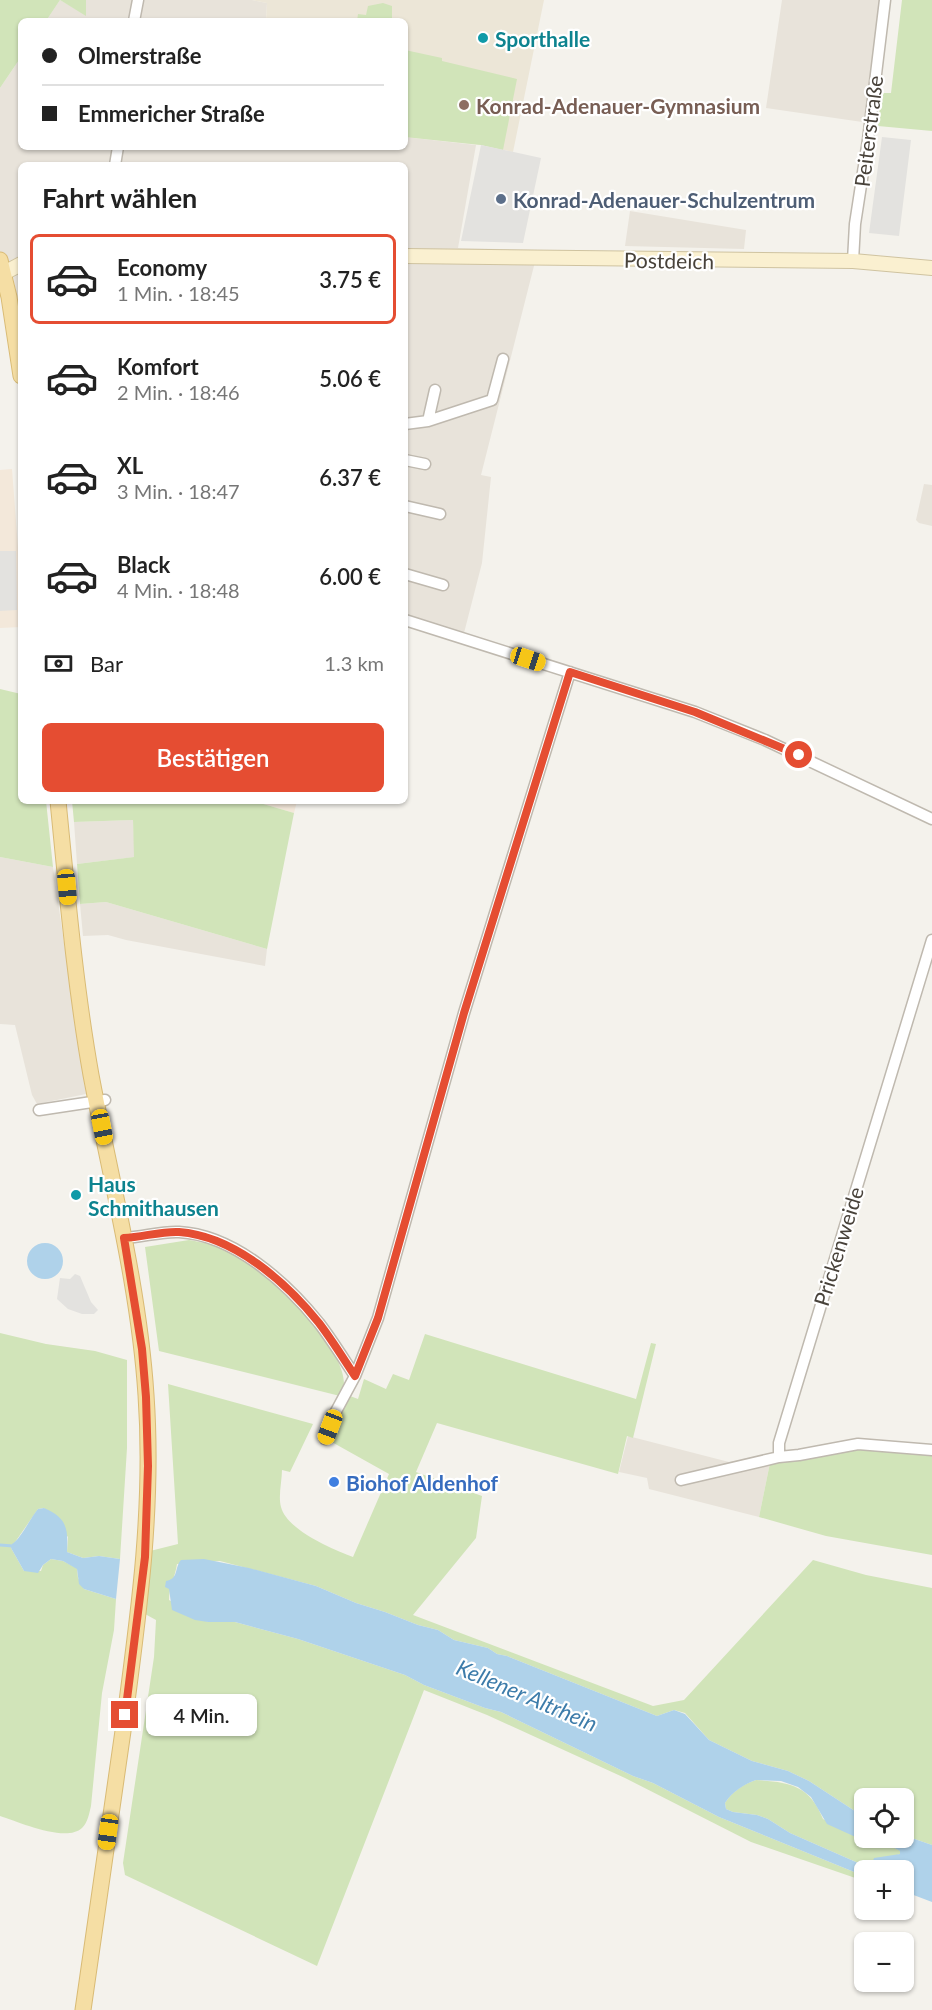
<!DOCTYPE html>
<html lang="de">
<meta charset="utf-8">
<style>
:root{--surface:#fff;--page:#f2f2f2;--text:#222;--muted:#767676;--line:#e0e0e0;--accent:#e54d32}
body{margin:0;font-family:Lato,sans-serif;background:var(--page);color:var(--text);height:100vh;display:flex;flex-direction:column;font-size:22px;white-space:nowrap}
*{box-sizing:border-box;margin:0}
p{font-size:20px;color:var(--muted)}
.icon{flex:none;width:33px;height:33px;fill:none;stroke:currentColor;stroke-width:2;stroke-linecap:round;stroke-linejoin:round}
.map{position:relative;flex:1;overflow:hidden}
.details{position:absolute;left:18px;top:162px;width:390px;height:642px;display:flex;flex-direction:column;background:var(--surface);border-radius:9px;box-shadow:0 2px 4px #0004}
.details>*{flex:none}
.guide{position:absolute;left:18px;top:18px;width:390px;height:132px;border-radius:9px;box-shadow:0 2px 4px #0004;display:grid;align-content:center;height:132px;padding:0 24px;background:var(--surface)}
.buttons{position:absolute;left:854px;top:1788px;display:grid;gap:12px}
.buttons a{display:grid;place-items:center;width:60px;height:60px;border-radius:9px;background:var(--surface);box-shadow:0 2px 4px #0004;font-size:30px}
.end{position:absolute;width:27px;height:27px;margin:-14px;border:8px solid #e54d32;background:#fff;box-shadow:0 0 0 3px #fff}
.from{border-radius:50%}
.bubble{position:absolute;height:42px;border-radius:9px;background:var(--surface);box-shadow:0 2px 4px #0004;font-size:20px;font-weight:600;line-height:42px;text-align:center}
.car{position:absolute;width:18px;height:36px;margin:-18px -9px;border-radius:8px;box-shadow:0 0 4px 2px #0007;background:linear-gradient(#f5c518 24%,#345 0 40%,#f5c518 0 76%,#345 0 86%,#f5c518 0)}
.guide b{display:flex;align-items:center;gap:21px;height:57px;font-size:22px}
.guide b+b{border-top:2px solid var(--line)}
.guide i{width:15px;height:15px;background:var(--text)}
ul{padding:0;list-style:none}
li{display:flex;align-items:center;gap:18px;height:90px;margin:0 12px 9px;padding:0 12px;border:3px solid transparent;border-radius:9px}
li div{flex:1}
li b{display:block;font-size:22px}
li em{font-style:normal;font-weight:600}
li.selected{border-color:var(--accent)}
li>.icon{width:54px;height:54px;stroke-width:1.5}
h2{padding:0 24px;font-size:27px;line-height:72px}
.pay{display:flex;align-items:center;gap:15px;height:66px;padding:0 24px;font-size:22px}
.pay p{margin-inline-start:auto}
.action{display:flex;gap:12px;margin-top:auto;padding:12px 24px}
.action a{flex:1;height:69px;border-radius:9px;background:var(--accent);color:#fff;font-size:24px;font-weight:600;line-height:69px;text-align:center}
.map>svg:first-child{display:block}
.residential{fill:#e8e3da}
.commercial{fill:#f3e8da}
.education{fill:#ece6d7}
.green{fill:#d1e4b9}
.parking{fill:#e3e2df}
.water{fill:#afd2ea;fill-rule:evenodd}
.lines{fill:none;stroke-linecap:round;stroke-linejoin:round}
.stream{stroke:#afd2ea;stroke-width:3}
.minor-casing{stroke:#bfb9af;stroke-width:13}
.secondary-casing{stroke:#cfc3a0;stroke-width:16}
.primary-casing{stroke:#d9bb75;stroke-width:17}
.minor{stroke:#fff;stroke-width:10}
.secondary{stroke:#faf0d0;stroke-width:14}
.primary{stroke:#f5dea4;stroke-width:15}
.route{stroke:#e54d32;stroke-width:8}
.culture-dot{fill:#0f9aa8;stroke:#fff;stroke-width:2}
.education-dot{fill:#8d6e63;stroke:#fff;stroke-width:2}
.service-dot{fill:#5c6f8a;stroke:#fff;stroke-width:2}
.shop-dot{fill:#3f7fe0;stroke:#fff;stroke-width:2}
.labels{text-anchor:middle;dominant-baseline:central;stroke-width:4.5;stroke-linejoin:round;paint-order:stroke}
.culture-label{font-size:21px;font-weight:bold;fill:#0d838f;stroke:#fff;text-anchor:start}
.education-label{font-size:21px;font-weight:bold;fill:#785e54;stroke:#fff;text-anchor:start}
.street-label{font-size:21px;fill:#48423a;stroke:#fff}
.service-label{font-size:21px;font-weight:bold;fill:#4e5e75;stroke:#fff;text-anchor:start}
.shop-label{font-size:21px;font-weight:bold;fill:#366cbe;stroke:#fff;text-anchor:start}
.water-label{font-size:22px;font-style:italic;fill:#3d7caa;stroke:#fff}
</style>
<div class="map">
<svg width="932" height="2010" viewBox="0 0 932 2010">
<rect width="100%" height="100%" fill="#f4f2ec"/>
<!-- residential -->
<path class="residential" d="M60,0L86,15V0H252L267,3L266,21H46Z
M782,0H890L876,124L766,108Z
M21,57V147H405V137L476,145L458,248L538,250L481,475L491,477L482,563L464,633L405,617V165H21V316L13,277L0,284V88Z
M630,211L746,230L744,249L625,246Z
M924,484L932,485V526L919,523L916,520Z
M133,820L135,857L77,864L74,822Z
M0,857L53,867L86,1094L37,1104L32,1095L15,1025L0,1024Z
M106,902L267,949L265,966L126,940L108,935L83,936L80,904Z
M628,1436L729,1462L768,1456L770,1463L759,1517L649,1489L647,1478L619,1472Z"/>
<!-- commercial -->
<path class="commercial" d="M12,469L21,587V627L0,628V470Z
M253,801H297L294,813Z"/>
<!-- education -->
<path class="education" d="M252,0H544L513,152L481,145L405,137V21H266L267,3Z"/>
<!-- green -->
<path class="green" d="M0,0H86V16L60,0L46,21H21V57L0,88Z
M902,0H932V131L878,126L881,93H891Z
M383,3L392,6V21H357L358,14L366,15L368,6Z
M405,50L442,58V61L517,79L503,150L481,145L405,137Z
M0,689L21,694V801H46L53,867L0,857Z
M72,801H253L294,813L267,949L106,902L80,904L77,864L134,857L133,820L74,822Z
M189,1240C204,1243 220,1245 233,1253C265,1272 344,1344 344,1383C344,1388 342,1392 340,1396L159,1351L145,1247Z
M0,1333L46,1344L95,1351L127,1360V1448L120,1559L99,1556L83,1558L67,1552L68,1537L44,1508L38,1509L11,1548L24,1571H41L43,1565L51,1559L63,1561L77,1568L78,1578L84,1589L116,1599L114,1630L102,1693L91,1806C89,1814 88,1822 82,1828C66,1843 19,1822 0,1816Z
M425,1334L636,1399L651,1343L656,1344L633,1438L627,1436L618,1474L437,1423L416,1472L482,1496L476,1538L413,1615L653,1706L684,1700L813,1560L866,1575L932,1588V1845L903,1835V1798H864V1817L809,1781L788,1771L752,1761L709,1740L685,1713L674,1710L657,1716L507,1656L497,1654L488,1648L454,1640L438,1630L418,1625L385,1612L356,1603L316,1586L220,1561L177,1564C175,1578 169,1586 169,1600L208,1622H235L298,1639L405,1675L424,1685L485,1708L501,1712L633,1776L653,1783L719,1817L864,1876V1881L751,1842L625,1778L487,1715L424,1690L317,1966L125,1875L123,1863L154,1657L156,1620L145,1614L150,1551L178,1544L168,1384L313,1424L290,1472L282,1470C282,1481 278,1496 281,1507C287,1530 332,1549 353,1557L389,1474L330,1441L337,1420L350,1396L358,1399L364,1379L386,1389L393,1374L409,1380Z
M862,1447L932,1453V1555L826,1536L759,1517L770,1463Z
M756,1780C789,1782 810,1785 823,1819L860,1839L889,1845L901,1851L900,1854L873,1863L871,1866H865L790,1833L768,1819L757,1815L733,1812L726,1809L725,1803C732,1792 743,1784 756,1780Z"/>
<!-- parking -->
<path class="parking" d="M882,137L911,140L899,236L869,233Z
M481,145L541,158L523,243L461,241Z
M0,551H16L17,610L0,611Z
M75,1274L80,1276L91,1302L98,1310L94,1314H82L68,1309L57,1299L60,1278L70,1279Z"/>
<!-- water -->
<path class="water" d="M27 1261a18 18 0 1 1 36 0a18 18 0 1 1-36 0Z
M44,1508C68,1518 68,1530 67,1552L83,1558L99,1556L120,1559L116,1599L84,1589L79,1584L77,1569L63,1561L51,1559L43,1565L38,1573L24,1571L11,1548L12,1544C20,1540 31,1517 38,1509Z
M204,1559L249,1568L316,1586L356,1603L385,1612L418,1625L438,1630L454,1640L488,1648L497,1654L507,1656L657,1716L674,1710L685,1714L709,1740L752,1761L788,1771L809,1781L864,1817V1838H903V1835L932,1845V1902L903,1891V1870H864V1876L719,1817L653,1783L633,1776L501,1712L485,1708L424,1685L405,1675L298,1639L235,1622H208L195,1620L172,1610L169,1589L165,1587L166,1581C179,1579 174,1568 181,1560ZM756,1780L781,1781L798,1787L811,1797L827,1824L860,1839L889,1845L900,1851V1854L874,1858L871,1866H865L790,1833L768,1819L757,1815L733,1812L726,1809L725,1803C732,1792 744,1784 756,1780Z"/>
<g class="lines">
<!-- stream -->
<path class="stream" d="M0,1545L13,1546"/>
<defs>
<path id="minor" d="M134,21L138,0
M115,165L118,147
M853,261L855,224L868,140L885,0
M428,421L435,390
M405,424L428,421L492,400L503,359
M405,460L425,464
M405,506L440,514
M405,574L443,585
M405,620L695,712L765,740L932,819
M39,1110L105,1100
M124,1238C143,1237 162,1231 179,1232C234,1235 286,1282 319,1323C332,1340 343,1358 355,1376
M325,1439L334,1415L355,1376L378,1318L464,1013L570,672
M779,1457L799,1455L858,1444L932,1450
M681,1480L779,1457V1443L932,940"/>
<path id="secondary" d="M405,256L853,261L932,268
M4,273L21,264"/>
<path id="primary" d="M0,260L9,297L21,376
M58,801C67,892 75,985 91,1075C111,1181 139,1287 146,1395C154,1509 138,1619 123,1731C110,1824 97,1917 83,2010"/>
</defs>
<!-- minor casing -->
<use href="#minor" class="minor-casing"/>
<!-- secondary casing -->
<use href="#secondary" class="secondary-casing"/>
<!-- primary casing -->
<use href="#primary" class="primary-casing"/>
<!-- minor -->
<use href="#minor" class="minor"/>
<!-- secondary -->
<use href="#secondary" class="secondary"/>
<!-- primary -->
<use href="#primary" class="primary"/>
</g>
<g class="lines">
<!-- route -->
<path class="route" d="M125,1715L145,1557L148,1466L146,1397L142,1349L124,1238C143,1237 162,1231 179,1232C234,1236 286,1282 319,1323C332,1340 343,1358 355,1376L378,1318L464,1013L570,672L695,712L799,755"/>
</g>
<!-- markers -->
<g class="culture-dot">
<circle cx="483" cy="38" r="6"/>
<circle cx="76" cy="1195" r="6"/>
</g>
<circle class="education-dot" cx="464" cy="105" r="6"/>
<circle class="service-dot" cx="501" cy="199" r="6"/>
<circle class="shop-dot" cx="334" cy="1482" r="6"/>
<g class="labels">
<!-- culture labels -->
<g class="culture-label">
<text x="495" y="38">Sporthalle</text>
<text x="88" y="1183">Haus<tspan x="88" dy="24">Schmithausen</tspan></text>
</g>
<!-- education labels -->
<g class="education-label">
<text x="476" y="105">Konrad-Adenauer-Gymnasium</text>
</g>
<!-- street labels -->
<g class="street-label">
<text transform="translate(868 131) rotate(-83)">Peiterstraße</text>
<text transform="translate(669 260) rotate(1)">Postdeich</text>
<text transform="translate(838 1246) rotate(-73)">Prickenweide</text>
</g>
<!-- service labels -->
<g class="service-label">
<text x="513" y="199">Konrad-Adenauer-Schulzentrum</text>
</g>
<!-- shop labels -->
<g class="shop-label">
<text x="346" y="1482">Biohof Aldenhof</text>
</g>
<!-- water labels -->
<g class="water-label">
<text transform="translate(527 1695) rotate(23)">Kellener Altrhein</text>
</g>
</g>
</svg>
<div class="buttons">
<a><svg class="icon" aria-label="locate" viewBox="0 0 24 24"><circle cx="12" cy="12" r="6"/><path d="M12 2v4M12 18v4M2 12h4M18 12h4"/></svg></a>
<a>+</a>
<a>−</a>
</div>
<i class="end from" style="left:799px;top:755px"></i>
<i class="end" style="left:125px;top:1715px"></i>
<div class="bubble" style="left:146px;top:1694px;width:111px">4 Min.</div>
<i class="car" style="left:528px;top:659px;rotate:108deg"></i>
<i class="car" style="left:67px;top:887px;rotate:175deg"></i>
<i class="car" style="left:102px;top:1127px;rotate:169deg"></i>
<i class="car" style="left:330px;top:1427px;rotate:201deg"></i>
<i class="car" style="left:108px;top:1832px;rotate:188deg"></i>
<div class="guide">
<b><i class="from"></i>Olmerstraße</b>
<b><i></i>Emmericher Straße</b>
</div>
<section class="details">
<h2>Fahrt wählen</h2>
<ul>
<li class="selected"><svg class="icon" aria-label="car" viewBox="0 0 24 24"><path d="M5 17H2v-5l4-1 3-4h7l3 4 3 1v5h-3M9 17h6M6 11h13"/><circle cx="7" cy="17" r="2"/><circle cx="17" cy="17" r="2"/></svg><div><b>Economy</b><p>1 Min. · 18:45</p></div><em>3.75 €</em></li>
<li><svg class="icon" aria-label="car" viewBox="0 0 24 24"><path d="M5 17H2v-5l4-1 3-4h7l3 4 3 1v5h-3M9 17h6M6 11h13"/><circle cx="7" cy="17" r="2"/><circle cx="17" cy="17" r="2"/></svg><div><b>Komfort</b><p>2 Min. · 18:46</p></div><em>5.06 €</em></li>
<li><svg class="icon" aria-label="car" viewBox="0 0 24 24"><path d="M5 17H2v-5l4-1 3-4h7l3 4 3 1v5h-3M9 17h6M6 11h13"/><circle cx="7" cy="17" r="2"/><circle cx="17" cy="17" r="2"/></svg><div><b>XL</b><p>3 Min. · 18:47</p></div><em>6.37 €</em></li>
<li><svg class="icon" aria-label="car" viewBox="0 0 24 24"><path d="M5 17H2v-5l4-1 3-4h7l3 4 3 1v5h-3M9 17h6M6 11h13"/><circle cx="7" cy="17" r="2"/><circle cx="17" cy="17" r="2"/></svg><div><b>Black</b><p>4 Min. · 18:48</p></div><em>6.00 €</em></li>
</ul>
<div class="pay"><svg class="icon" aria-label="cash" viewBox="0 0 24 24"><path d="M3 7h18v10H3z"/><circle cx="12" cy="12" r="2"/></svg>Bar<p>1.3 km</p></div>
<div class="action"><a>Bestätigen</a></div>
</section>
</div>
